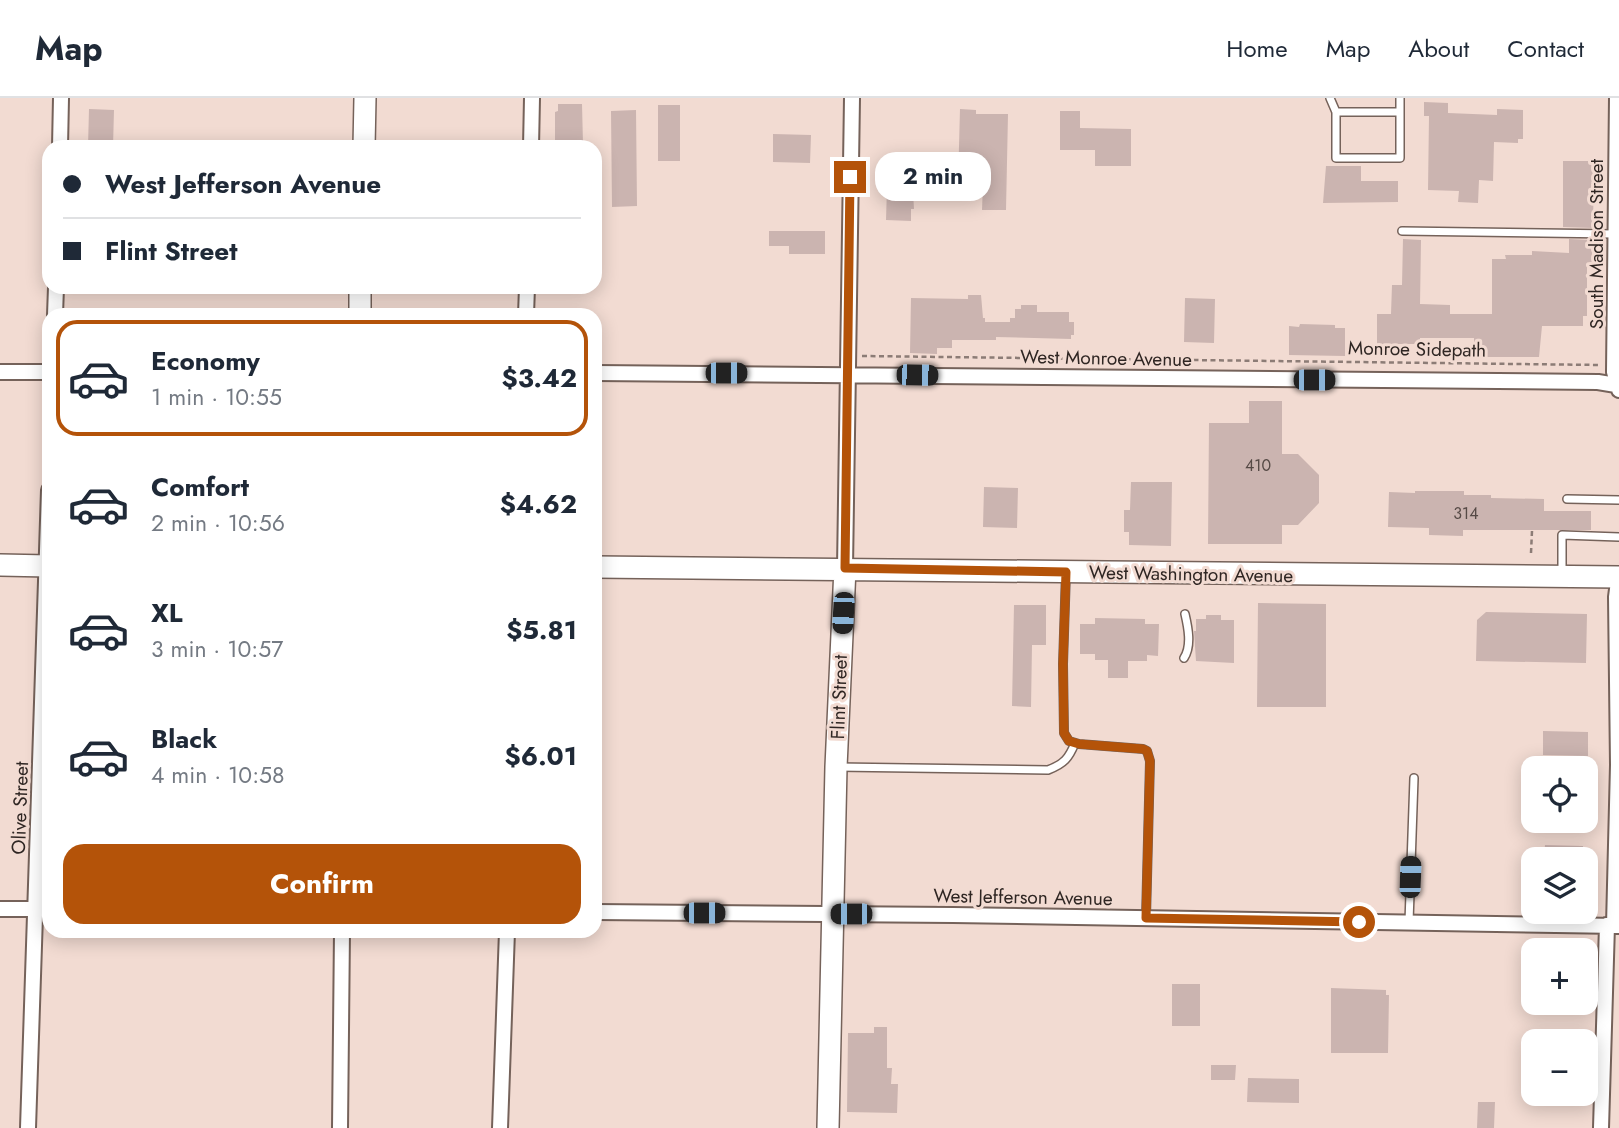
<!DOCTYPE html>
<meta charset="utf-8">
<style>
:root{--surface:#fff;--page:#f2f2f3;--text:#1f2937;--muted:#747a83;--line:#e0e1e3;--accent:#b45309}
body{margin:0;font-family:Jost,sans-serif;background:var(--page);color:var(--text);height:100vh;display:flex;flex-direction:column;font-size:26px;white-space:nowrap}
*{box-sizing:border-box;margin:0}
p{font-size:23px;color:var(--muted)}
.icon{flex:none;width:38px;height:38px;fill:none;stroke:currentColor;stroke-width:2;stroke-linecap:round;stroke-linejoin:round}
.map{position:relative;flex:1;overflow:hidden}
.details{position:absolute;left:42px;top:210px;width:560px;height:630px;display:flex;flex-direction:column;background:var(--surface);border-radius:21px;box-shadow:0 4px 18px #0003}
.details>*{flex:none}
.banner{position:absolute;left:42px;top:42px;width:560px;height:154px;border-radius:21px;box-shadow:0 4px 18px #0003;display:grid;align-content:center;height:154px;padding:0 21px;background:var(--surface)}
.tools{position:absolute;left:1521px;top:658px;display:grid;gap:14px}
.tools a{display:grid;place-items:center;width:77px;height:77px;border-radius:14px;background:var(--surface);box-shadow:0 4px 18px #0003;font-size:35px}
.end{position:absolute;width:32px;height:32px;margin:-16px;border:9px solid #b45309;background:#fff;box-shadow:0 0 0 4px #fff}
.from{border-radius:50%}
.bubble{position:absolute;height:49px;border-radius:21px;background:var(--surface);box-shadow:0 4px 18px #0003;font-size:23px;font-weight:700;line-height:49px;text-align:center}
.car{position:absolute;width:21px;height:42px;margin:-21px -10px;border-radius:9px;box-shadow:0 0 5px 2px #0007;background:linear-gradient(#222 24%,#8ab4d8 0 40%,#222 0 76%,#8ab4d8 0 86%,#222 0)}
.banner b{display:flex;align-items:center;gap:24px;height:66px;font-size:26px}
.banner b+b{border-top:2px solid var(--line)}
.banner i{width:18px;height:18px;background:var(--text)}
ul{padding:12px 0 0;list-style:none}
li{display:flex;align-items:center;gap:21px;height:116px;margin:0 14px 10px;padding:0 7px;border:4px solid transparent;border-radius:21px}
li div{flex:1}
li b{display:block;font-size:26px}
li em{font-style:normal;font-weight:700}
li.on{border-color:var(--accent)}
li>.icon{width:63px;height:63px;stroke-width:1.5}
.primary-button{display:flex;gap:14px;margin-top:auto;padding:14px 21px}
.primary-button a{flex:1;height:80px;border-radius:21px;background:var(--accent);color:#fff;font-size:28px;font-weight:700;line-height:80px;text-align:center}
header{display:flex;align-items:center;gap:42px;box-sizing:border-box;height:98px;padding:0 35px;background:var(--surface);border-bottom:2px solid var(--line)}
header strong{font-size:33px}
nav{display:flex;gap:38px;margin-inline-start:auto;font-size:24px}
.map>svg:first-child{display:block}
.building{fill:#cbb4b0}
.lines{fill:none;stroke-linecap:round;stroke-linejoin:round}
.lane-casing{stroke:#75625a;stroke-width:10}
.street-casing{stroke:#75625a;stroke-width:18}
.secondary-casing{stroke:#75625a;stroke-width:24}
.path{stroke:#8c7c76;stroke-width:2.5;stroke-dasharray:5 3.5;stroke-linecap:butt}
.lane{stroke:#fff;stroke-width:7}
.street{stroke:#fff;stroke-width:14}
.secondary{stroke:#fff;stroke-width:21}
.route{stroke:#b45309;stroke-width:9}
.labels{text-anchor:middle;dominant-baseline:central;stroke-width:6;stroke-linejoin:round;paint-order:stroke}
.number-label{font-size:16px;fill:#564a46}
.street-label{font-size:19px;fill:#2f2623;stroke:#f2dbd2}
</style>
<header>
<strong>Map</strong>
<nav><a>Home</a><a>Map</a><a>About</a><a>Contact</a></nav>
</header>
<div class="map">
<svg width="1619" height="1030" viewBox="0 0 1619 1030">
<rect width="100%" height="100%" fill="#f2dbd2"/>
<!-- building -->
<path class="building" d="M1424,4L1448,5V15L1497,17V11L1523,12V41H1518V45L1494,44L1493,83L1479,82L1478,105L1458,104L1459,93L1428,92L1429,18H1424Z
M558,6H582L583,46L579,45V49L567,48V45H555V14L558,13Z
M658,7H680V63H658Z
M89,11L114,12L113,49H88Z
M960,11L976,12V16H1008L1006,112H982L983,86L958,85Z
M636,12L637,108L612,109L611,13Z
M1060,13H1080V30L1131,31V68H1095V52H1060Z
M773,36L811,37L810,65L773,64Z
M1563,63H1594L1593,130L1563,129Z
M1326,68H1361V83H1398V104L1323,105Z
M883,77H912L914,111H911V123L886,122L887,89L883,88Z
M769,133H825V156H789V148H769Z
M1403,141L1421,142L1420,206L1450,207V216H1492V161H1506L1505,157H1532V153L1569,155V141L1592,142V166H1589L1587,169V218H1583V228H1542L1539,259H1474V240H1420V246H1377V216H1391L1392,187H1402Z
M968,197H981L983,220H985V224H1010V220H1015V211H1021V207H1037V214H1069V224H1074V237H1071V241L996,239V242H952V250H937V256L910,255L911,200L968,201Z
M1185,200L1215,201L1214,245L1184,244Z
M1300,226L1335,227V230H1345V258L1289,257V228L1299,229Z
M1249,303H1282V356H1298L1319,377V405L1298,427H1282V446H1208L1209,325H1249Z
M1131,384H1172L1171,448L1129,447V434H1124V412H1130Z
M984,389L1018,390L1017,430L983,429Z
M1415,393H1464V397H1491V400L1544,401V413H1591V432H1463V438L1429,437V430L1388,429L1389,394L1415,395Z
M1258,505L1326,506V609H1257Z
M1014,507H1046V547H1032L1031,609L1012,608Z
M1486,514L1587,516L1586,565L1476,563L1477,522Z
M1206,517H1221V522H1234V565L1196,563L1194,533H1196V521H1206Z
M1095,520L1145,521V526H1159L1158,558L1147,557V563H1128V580H1108V562H1095V556H1080V526H1095Z
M1543,633L1588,634V658L1543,657Z
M1545,747L1583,748L1582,761H1544Z
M1172,886H1200V928H1172Z
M1331,890L1386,892V897H1389L1388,955H1331Z
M874,929H887V970H892L891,986H898L897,1015L847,1014L848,935H874Z
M1211,967H1236L1235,982H1211Z
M1248,980L1299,981V1005L1247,1004Z
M1478,1004H1495L1494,1030H1477Z"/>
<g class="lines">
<defs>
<path id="lane" d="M1330,0L1336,14H1400V0
M1336,14V60H1400V14
M1402,133L1615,136
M1567,401L1619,402
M1066,474L1063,566L1064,635L1069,643L1079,646L1143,651L1147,653L1150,663L1146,820
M1562,475V437L1619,439
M1184,560C1192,548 1188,529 1185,516
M837,669L1048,672C1064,666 1069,660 1075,645
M1409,824L1414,680"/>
<path id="street" d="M1617,0L1614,274L1619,292
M60,49L61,0
M531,49L532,0
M55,217L56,189
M526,217L527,189
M0,274H49
M595,275L1598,284L1616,287
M845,470L852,0
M0,811H49
M595,814L953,817L1619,828
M1614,827L1618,667L1616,499L1619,476
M28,1030L49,392
M340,1030L342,833
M500,1030L507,833
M1601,1030L1607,827"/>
<path id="secondary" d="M364,49L365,0
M360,217V189
M0,467L49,468
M595,469C936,470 1278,478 1619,479
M828,1030L836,669L845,470"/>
</defs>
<!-- lane casing -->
<use href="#lane" class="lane-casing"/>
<!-- street casing -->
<use href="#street" class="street-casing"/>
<!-- secondary casing -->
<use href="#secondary" class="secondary-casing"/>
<!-- path -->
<path class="path" d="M862,258L1600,267
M1531,455L1532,433"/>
<!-- lane -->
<use href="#lane" class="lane"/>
<!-- street -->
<use href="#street" class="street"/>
<!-- secondary -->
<use href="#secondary" class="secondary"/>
</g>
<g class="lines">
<!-- route -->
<path class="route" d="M850,79L845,470L1066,474L1063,566L1064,635L1069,643L1079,646L1143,651L1147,653L1150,663L1146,820L1359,824"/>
</g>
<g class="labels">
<!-- number labels -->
<g class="number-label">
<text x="1258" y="367">410</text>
<text x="1466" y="415">314</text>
</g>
<!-- street labels -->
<g class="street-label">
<text transform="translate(1596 146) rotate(-90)">South Madison Street</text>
<text transform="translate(1417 251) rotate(1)">Monroe Sidepath</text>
<text transform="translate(1106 260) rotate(1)">West Monroe Avenue</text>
<text transform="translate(1191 476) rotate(1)">West Washington Avenue</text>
<text transform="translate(839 599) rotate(-88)">Flint Street</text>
<text transform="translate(20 710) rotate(-88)">Olive Street</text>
<text transform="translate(1023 799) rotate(1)">West Jefferson Avenue</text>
</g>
</g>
</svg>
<div class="tools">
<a><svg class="icon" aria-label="locate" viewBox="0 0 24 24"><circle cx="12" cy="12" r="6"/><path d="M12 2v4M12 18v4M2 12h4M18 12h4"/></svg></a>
<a><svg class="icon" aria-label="layers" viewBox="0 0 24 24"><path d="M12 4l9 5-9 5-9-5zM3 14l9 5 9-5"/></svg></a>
<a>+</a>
<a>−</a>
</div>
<i class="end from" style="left:1359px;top:824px"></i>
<i class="end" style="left:850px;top:79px"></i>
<div class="bubble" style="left:875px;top:54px;width:116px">2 min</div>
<i class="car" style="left:726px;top:275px;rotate:90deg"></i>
<i class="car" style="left:917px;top:277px;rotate:91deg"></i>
<i class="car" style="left:1314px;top:282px;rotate:90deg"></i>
<i class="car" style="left:843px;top:515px;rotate:183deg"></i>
<i class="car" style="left:1410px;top:779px;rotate:2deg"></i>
<i class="car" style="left:704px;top:815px;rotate:90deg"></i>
<i class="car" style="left:851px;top:816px;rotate:270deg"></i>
<div class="banner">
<b><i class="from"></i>West Jefferson Avenue</b>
<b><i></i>Flint Street</b>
</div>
<section class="details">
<ul>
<li class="on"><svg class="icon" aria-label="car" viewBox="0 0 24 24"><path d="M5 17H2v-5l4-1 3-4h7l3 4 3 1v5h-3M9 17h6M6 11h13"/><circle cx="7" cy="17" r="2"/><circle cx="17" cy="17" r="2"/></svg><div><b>Economy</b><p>1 min · 10:55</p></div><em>$3.42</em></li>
<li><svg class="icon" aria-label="car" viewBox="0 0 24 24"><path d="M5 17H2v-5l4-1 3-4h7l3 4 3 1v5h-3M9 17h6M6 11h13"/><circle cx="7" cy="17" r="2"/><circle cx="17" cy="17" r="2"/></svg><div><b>Comfort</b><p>2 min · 10:56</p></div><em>$4.62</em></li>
<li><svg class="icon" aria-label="car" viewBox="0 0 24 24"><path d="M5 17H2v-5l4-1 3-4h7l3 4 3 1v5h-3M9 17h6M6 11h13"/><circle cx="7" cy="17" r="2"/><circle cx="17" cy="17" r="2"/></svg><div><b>XL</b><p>3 min · 10:57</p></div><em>$5.81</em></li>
<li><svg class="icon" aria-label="car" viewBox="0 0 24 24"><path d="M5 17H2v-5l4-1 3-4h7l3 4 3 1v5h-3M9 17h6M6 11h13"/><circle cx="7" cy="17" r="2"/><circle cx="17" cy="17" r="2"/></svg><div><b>Black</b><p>4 min · 10:58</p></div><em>$6.01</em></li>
</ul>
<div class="primary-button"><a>Confirm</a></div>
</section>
</div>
